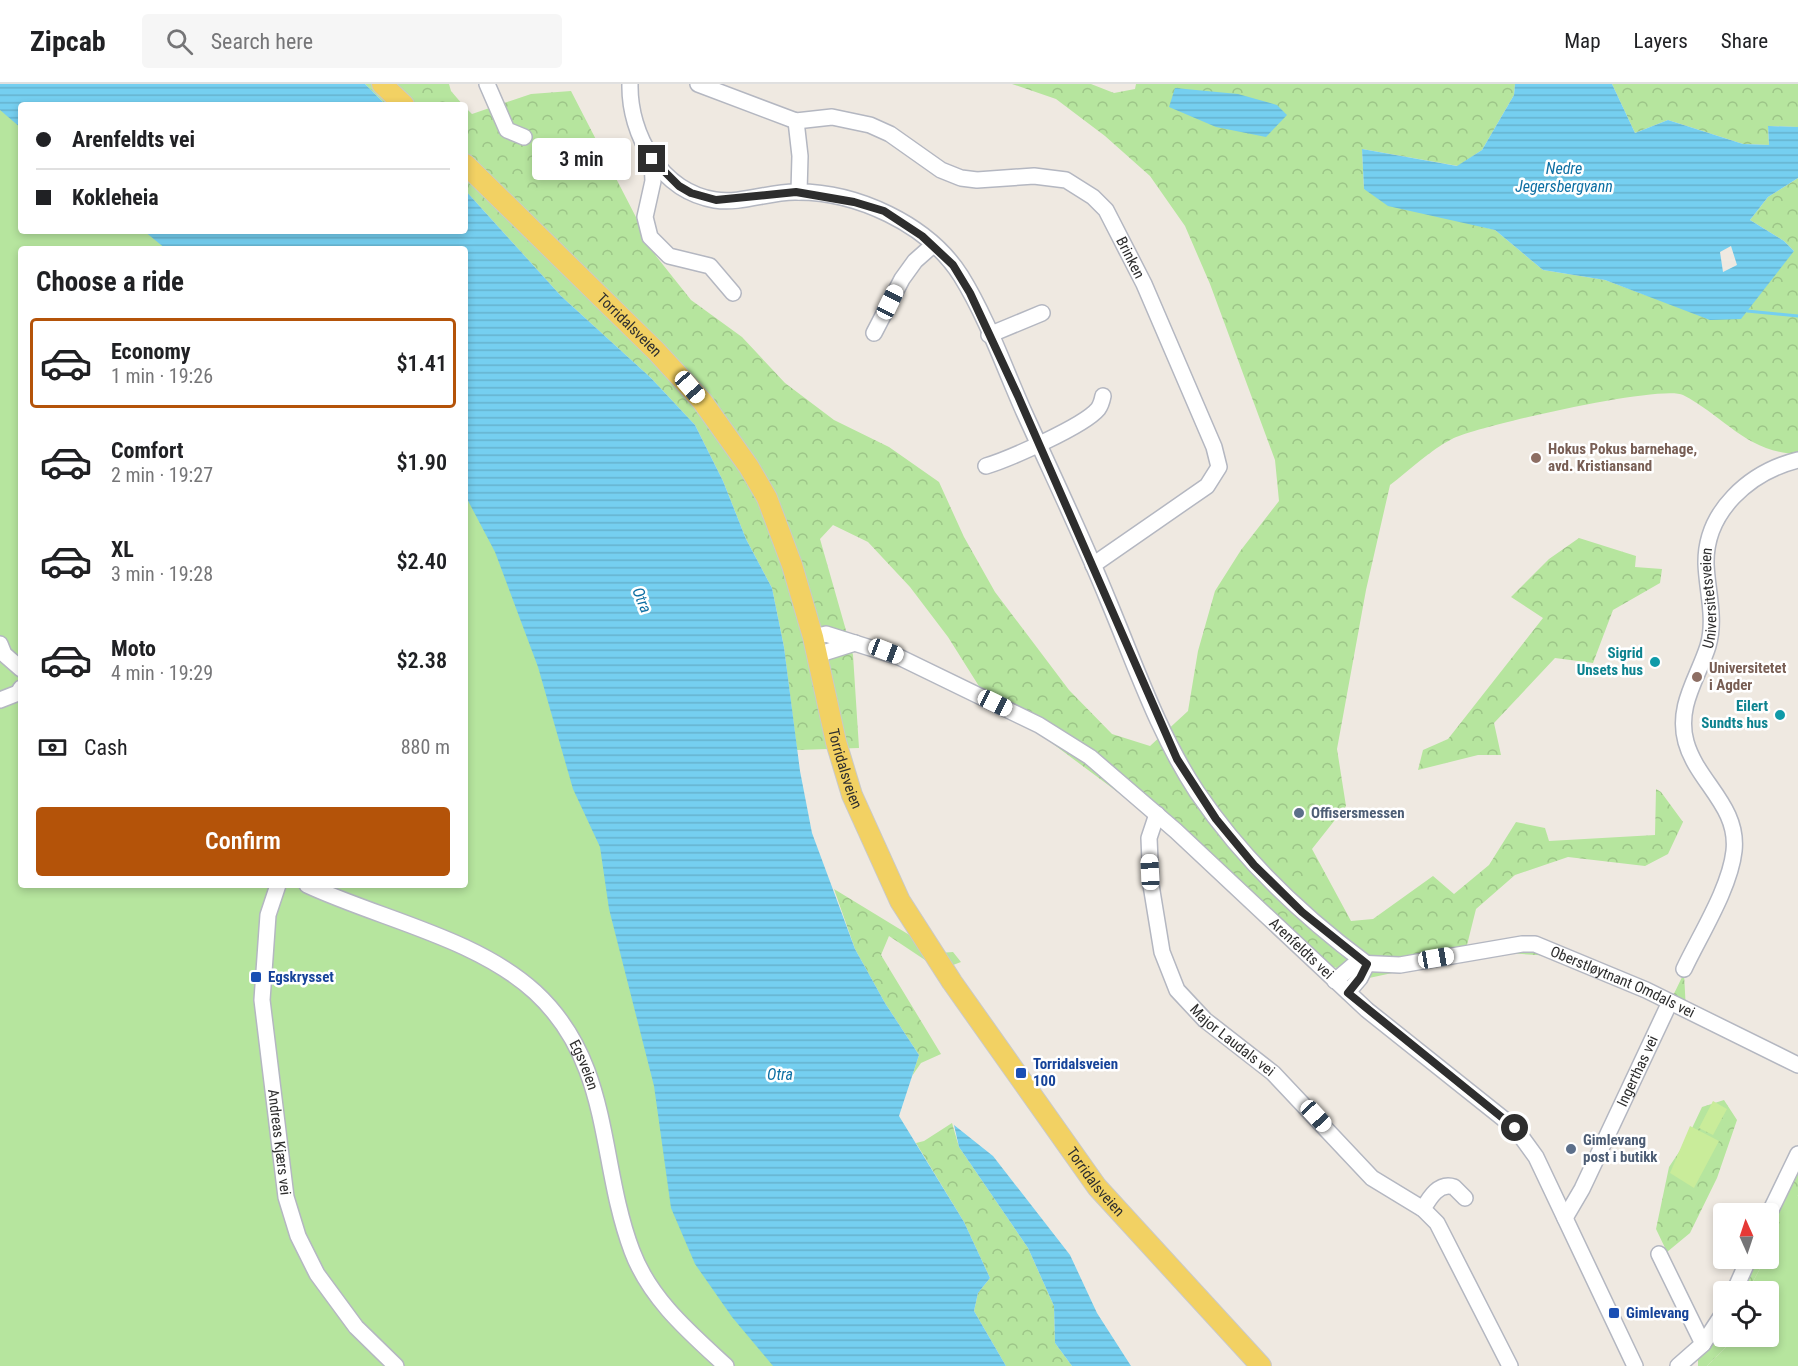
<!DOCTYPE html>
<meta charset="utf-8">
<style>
:root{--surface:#fff;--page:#f6f6f6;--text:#202124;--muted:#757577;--line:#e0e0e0;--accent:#b45309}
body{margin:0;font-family:"Roboto Condensed",sans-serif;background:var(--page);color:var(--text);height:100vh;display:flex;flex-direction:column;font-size:22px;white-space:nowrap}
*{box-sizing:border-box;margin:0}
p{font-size:20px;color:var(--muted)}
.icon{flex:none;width:33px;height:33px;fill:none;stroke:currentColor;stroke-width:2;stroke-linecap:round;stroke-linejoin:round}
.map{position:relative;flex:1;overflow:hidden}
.sheet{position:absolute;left:18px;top:162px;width:450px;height:642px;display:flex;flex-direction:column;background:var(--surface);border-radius:6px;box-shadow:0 3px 9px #0003}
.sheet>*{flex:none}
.banner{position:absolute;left:18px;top:18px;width:450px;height:132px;border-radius:6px;box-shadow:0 3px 9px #0003;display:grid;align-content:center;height:132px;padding:0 18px;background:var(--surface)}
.needle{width:39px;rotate:357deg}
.tools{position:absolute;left:1713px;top:1119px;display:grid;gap:12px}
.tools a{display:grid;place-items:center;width:66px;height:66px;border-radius:6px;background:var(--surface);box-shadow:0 3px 9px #0003;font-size:30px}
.end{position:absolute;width:27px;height:27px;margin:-14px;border:8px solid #2e2e2e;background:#fff;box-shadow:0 0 0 3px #fff}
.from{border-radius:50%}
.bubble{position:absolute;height:42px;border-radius:6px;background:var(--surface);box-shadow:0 3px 9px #0003;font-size:20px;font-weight:600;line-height:42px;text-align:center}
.car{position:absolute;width:18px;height:36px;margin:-18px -9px;border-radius:8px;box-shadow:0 0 4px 2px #0007;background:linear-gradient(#fff 24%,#345 0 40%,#fff 0 76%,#345 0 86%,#fff 0)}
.banner b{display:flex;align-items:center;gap:21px;height:57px;font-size:22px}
.banner b+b{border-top:2px solid var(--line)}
.banner i{width:15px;height:15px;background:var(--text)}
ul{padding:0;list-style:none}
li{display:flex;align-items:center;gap:18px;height:90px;margin:0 12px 9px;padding:0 6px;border:3px solid transparent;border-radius:6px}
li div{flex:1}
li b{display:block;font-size:22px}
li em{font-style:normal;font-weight:600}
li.current{border-color:var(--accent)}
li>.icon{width:54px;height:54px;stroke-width:1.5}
h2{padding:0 18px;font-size:27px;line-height:72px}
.pay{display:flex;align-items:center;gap:15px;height:66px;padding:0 18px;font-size:22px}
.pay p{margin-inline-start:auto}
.button{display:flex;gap:12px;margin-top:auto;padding:12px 18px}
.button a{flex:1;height:69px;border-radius:6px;background:var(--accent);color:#fff;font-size:24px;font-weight:600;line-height:69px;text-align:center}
header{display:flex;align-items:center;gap:36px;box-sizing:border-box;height:84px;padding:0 30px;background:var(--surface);border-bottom:2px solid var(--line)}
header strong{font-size:28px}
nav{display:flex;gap:33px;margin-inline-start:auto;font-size:21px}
.search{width:420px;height:54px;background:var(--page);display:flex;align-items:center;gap:15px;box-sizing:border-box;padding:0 21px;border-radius:6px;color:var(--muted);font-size:22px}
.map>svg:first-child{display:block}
.forest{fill:url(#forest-crowns)}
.park{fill:#b6e59e}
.pitch{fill:#c9ec9a}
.water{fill:url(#water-rules);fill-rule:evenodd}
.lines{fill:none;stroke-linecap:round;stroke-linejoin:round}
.stream{stroke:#75cff0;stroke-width:3}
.minor-casing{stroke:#b4b7c1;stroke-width:18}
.major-casing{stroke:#c9c9c9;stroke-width:22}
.minor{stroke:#fff;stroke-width:15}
.major{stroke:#f2d163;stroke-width:20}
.route{stroke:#2e2e2e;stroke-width:8}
.education-dot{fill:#8d6e63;stroke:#fff;stroke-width:2}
.culture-dot{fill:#0f9aa8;stroke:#fff;stroke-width:2}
.service-dot{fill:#5c6f8a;stroke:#fff;stroke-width:2}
.transit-dot{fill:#1a4fb4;stroke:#fff;stroke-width:2}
.labels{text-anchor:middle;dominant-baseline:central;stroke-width:5;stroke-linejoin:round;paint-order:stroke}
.street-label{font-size:15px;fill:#2e2e2e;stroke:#fff}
.education-label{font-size:15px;font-weight:bold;fill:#785e54;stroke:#fff;text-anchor:start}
.culture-label{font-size:15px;font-weight:bold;fill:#0d838f;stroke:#fff;text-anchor:end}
.service-label{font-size:15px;font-weight:bold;fill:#4e5e75;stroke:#fff;text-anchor:start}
.transit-label{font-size:15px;font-weight:bold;fill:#164399;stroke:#fff;text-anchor:start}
.water-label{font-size:16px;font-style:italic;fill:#0d6fa3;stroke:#fff}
</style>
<header>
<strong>Zipcab</strong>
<div class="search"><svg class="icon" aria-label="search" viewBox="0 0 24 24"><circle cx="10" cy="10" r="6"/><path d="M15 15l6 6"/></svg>Search here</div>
<nav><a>Map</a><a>Layers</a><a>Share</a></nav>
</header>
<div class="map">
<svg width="1798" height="1282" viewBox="0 0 1798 1282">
<defs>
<pattern id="forest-crowns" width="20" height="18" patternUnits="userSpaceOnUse" patternTransform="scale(1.5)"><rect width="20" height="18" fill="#b6e59e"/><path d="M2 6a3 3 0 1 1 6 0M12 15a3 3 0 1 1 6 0" fill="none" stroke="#9dc588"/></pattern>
<pattern id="water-rules" width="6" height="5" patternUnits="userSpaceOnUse" patternTransform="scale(1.5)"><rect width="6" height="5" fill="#75cff0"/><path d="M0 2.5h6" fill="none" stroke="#66b2ce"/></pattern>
</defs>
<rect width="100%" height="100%" fill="#efe9e1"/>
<!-- forest -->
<path class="forest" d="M365,0H449L451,7L463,21H386Z
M1012,0H1091L1114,9L1135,5L1136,0H1515L1514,11L1482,66L1458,82L1362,65L1364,105L1450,134L1495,146L1543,186L1605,196L1648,212L1794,167L1784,157L1750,136L1768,113L1798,94V370C1747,369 1724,332 1683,311C1662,300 1477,342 1452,355C1430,366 1410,386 1390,401L1366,506L1337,665L1346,722L1312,765L1351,837L1373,835L1433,792L1454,810L1489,781L1516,738L1545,744L1549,757L1655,751L1656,705L1661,708L1683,738L1668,770L1645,782L1568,773L1515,791L1476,825L1465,869L1522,860L1670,918L1684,889L1686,927L1552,872L1490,868L1369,894L1327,881L1135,721L982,607L948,553L910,503L868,458L833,441L820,455L853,571L859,664L797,666L784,563L772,504L746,455L723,397L695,341L651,294L561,212L465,106V23L472,30L531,10L571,7L656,172L691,216L742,253L785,299L834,336L889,363L939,398L964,453L995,508L1069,606L1112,650L1150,662L1188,627L1198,567L1215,507L1241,466L1279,417L1275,376L1210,200L1185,142L1150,92L1105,52L1056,15Z
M1612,0H1798V43L1768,42L1769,61L1743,60L1668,36L1635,49Z
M1579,454L1636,472L1635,483L1662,485L1660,499L1613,526L1593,579L1555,574L1494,639L1501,671H1478L1418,686L1423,666L1448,655L1543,534L1511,513L1549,475Z
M834,805L939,869L953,868L961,878L940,886L889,852L881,871L941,970L921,979L912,992L919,971L885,919L855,865Z
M1724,1016L1737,1036L1717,1094L1690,1149L1667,1168L1656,1145L1669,1083L1685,1059L1702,1023Z
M952,1039L959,1063L1028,1164L1054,1222L1055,1259L1072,1282H1006L974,1227L978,1209L990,1194L964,1138L916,1059L924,1057Z
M1798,1074V1111L1769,1167V1133Z
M1748,1175H1765L1748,1207L1734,1208Z
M1723,1232L1724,1252L1731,1253L1726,1263L1707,1282H1698V1264Z"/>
<!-- park -->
<path class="park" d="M0,0L21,21V147H257L277,165H21V801H465V336L867,1282H0Z
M1798,1111V1282H1707L1726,1263L1731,1253L1768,1252V1208L1748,1207L1765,1175L1768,1174C1768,1154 1786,1127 1798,1111Z"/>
<!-- pitch -->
<path class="pitch" d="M1713,1017L1727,1025L1713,1051L1699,1044Z
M1690,1042L1719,1057L1694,1104L1670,1089Z"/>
<!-- water -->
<path class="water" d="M0,0H365L386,21H21V44L0,26Z
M1515,0H1612L1635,49L1668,36L1743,60L1769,61L1768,42L1798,43V94L1768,113L1750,136L1784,157L1794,167L1741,235L1710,236L1605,196L1543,186L1495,146L1388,122L1364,105L1362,65L1457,82L1482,66L1514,11ZM1731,162L1737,181L1723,188L1720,168Z
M1175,4L1238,10L1277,21L1287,31L1266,53L1216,43L1169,23Z
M465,106L561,212L651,294L695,341L723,397L746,455L772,504L784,563L800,687L812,749L855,865L885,919L919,971L899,1032L964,1138L990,1194L978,1209L974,1227L1006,1282H773L732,1233L695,1180L671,1124L654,1002L609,825L600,763L573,705L538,583L495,468L465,411V165H166L144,147H465Z
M954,1041L993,1072L1070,1171L1097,1229L1131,1282H1072L1055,1259L1054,1222L1028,1164L959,1063Z"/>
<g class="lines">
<!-- stream -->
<path class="stream" d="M1747,227L1798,232"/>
<defs>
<g id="minor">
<path d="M487,0L507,46L524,53"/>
<path d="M630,0C629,51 661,107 715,116C741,120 768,108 795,108C856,107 928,140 961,192C987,234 1004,283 1024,328C1052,390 1082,452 1108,516C1135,580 1158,649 1197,708C1243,776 1301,831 1367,880"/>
<path id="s1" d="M698,0L796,37L832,33L870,41L890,50L941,86L961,94L977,96L1034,92L1066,96L1093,113L1106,126L1144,200L1214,363L1219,383L1207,402L1093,481"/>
<path d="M796,37L800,72L799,108"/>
<path d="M652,75L653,97L645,133L650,153L669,172L710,182L733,209"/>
<path d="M874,249L902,195L915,177L933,161"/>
<path d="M989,251L1042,229"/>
<path d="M986,382C1009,375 1084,342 1098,325C1101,321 1102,317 1103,312"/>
<path id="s2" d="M813,553L826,550L899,573L1039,641L1090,673L1176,747L1367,926L1515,1044L1536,1073L1635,1282"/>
<path d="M0,560L4,570L21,585"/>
<path d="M817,571L855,559"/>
<path d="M0,616L18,609L21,604"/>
<path id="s3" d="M1157,730L1149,754L1151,801L1162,868L1177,906L1205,936L1273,989L1372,1094L1423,1125L1437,1139L1510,1282"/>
<path id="s4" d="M278,801L268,831L262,916L286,1113L298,1152L317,1190L356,1243L396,1282"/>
<path id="s5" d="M307,801C380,835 476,854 535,908C613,980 598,1077 632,1167C650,1215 689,1248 726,1282"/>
<path id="s6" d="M1684,885C1700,851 1730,804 1734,767C1739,722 1697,698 1686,658C1676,622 1698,594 1708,562C1716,535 1707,507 1706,480C1705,427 1750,388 1798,376"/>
<path id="s7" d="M1335,897L1356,879L1400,881L1522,860H1535L1646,906L1798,981"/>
<path d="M1348,908L1360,894L1367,880"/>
<path d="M1423,1125C1430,1113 1439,1098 1454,1103L1465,1114"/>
<path d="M1768,1132L1798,1070"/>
<path id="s8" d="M1565,1134L1582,1105L1670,918"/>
<path d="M1659,1170L1703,1260"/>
<path d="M1734,1208L1749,1174"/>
<path d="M1678,1282L1703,1260L1724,1228"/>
</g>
<g id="major">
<path d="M382,0L404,21"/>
<path id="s9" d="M465,80L656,267L702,317L749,383L767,414L792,481L813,553L836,658L852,711L900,817L952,898L1097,1103L1261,1282"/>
</g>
</defs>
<!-- minor casing -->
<use href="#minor" class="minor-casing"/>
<!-- major casing -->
<use href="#major" class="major-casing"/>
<!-- minor -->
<use href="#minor" class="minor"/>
<!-- major -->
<use href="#major" class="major"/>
</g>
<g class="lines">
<!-- route -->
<path class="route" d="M652,75L679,102L691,109L716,116L796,108L854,118L884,127L922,152L953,181L970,209L1018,312L1177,675L1216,735L1254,781L1302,828L1367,880L1360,894L1348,909L1515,1044"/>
</g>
<!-- markers -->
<g class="education-dot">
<circle cx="1536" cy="374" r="6"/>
<circle cx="1697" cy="593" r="6"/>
</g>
<g class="culture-dot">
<circle cx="1655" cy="578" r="6"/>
<circle cx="1780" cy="631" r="6"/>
</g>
<g class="service-dot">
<circle cx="1299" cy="729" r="6"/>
<circle cx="1571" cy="1065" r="6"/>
</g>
<g class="transit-dot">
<rect x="250" y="887" width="12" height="12" rx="3"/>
<rect x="1015" y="983" width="12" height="12" rx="3"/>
<rect x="1608" y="1223" width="12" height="12" rx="3"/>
</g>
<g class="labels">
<!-- street labels -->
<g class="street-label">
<text stroke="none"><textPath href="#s1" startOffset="495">Brinken</textPath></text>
<text stroke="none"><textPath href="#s9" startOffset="230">Torridalsveien</textPath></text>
<text stroke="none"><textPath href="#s6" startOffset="399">Universitetsveien</textPath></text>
<text stroke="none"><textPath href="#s9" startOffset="734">Torridalsveien</textPath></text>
<text stroke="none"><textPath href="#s2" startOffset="591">Arenfeldts vei</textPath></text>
<text stroke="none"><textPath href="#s7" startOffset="304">Oberstløytnant Omdals vei</textPath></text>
<text stroke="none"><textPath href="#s3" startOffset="256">Major Laudals vei</textPath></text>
<text stroke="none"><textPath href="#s5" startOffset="342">Egsveien</textPath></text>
<text stroke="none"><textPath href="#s8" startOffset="164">Ingerthas vei</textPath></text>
<text stroke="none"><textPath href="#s4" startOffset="260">Andreas Kjærs vei</textPath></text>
<text stroke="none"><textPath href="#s9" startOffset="1220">Torridalsveien</textPath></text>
</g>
<!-- education labels -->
<g class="education-label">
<text x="1548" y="365">Hokus Pokus barnehage,<tspan x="1548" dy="17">avd. Kristiansand</tspan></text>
<text x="1709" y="584">Universitetet<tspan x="1709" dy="17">i Agder</tspan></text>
</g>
<!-- culture labels -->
<g class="culture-label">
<text x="1643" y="569">Sigrid<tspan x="1643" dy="17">Unsets hus</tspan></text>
<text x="1768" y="622">Eilert<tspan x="1768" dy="17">Sundts hus</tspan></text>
</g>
<!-- service labels -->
<g class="service-label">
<text x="1311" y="729">Offisersmessen</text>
<text x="1583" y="1056">Gimlevang<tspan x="1583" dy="17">post i butikk</tspan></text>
</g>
<!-- transit labels -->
<g class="transit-label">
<text x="268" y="893">Egskrysset</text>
<text x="1033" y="980">Torridalsveien<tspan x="1033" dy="17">100</tspan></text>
<text x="1626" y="1229">Gimlevang</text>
</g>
<!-- water labels -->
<g class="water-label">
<text x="1564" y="84">Nedre<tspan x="1564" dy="18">Jegersbergvann</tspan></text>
<text transform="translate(642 516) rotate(67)">Otra</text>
<text x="780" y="990">Otra</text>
</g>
</g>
</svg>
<div class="tools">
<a><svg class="needle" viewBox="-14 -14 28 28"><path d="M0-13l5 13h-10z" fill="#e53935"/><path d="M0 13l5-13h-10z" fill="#757577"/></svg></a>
<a><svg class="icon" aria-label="locate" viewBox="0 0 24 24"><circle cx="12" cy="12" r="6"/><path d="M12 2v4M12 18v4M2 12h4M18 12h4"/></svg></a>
</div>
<i class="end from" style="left:1515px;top:1044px"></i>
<i class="end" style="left:652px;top:75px"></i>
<div class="bubble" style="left:532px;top:54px;width:99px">3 min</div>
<i class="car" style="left:890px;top:218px;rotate:26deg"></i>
<i class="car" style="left:690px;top:303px;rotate:139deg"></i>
<i class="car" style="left:886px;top:567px;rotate:111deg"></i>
<i class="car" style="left:995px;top:619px;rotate:116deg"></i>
<i class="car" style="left:1150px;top:788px;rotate:357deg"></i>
<i class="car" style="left:1436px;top:874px;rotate:80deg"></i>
<i class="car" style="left:1316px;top:1032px;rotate:137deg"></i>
<div class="banner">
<b><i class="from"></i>Arenfeldts vei</b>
<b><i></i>Kokleheia</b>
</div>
<section class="sheet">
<h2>Choose a ride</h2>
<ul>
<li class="current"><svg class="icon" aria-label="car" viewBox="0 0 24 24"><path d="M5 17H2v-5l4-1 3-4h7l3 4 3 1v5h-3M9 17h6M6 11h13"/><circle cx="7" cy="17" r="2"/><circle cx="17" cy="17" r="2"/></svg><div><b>Economy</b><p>1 min · 19:26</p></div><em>$1.41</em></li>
<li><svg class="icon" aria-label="car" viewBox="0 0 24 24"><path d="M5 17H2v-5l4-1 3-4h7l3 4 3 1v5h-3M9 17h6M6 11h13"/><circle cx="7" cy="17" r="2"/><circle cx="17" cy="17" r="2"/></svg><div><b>Comfort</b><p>2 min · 19:27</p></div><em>$1.90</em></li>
<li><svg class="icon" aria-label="car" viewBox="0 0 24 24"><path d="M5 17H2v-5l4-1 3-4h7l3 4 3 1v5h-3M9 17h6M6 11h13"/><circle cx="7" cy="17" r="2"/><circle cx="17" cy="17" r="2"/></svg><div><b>XL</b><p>3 min · 19:28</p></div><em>$2.40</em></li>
<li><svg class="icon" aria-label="car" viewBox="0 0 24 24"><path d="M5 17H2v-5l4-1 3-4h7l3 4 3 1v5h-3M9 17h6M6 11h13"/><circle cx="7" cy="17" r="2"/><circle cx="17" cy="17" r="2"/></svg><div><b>Moto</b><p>4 min · 19:29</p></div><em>$2.38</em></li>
</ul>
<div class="pay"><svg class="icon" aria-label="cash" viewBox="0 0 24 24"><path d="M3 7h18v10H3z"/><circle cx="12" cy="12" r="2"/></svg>Cash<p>880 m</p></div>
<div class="button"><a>Confirm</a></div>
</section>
</div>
